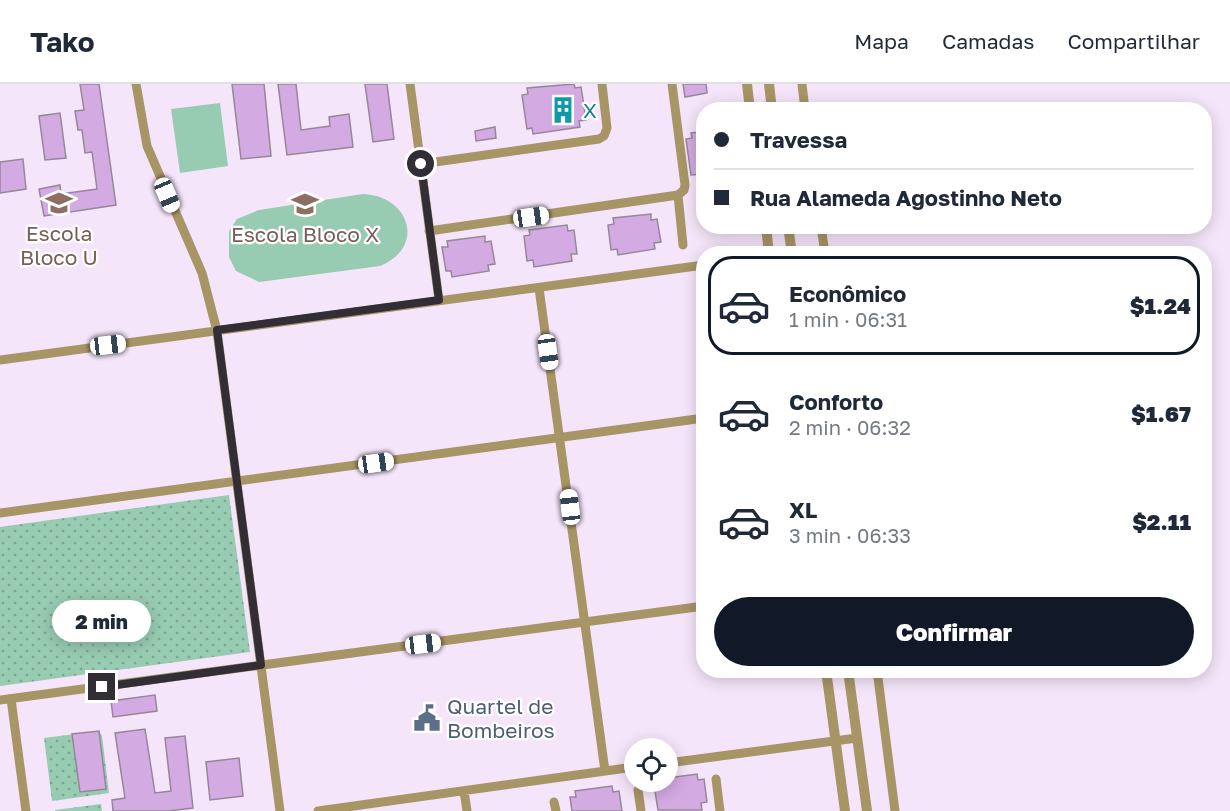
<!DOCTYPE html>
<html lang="pt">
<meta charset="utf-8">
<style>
:root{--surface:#fff;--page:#f6f6f7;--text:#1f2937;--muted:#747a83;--line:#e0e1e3;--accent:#111827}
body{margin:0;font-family:"Golos Text",sans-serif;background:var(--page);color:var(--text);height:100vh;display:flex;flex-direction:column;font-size:22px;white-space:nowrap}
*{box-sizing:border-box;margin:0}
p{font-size:20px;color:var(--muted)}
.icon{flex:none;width:33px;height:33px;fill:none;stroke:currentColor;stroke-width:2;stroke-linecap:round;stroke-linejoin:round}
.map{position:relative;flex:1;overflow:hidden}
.details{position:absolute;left:696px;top:162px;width:516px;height:432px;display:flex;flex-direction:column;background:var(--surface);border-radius:24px;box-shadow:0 3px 15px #0003}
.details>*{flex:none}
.guide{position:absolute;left:696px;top:18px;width:516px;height:132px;border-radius:24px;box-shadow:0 3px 15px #0003;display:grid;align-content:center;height:132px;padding:0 18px;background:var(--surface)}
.fabs{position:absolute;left:624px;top:654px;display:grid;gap:12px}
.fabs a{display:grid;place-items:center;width:54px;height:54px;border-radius:50%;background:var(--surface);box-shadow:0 3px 15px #0003;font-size:30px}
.end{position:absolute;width:27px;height:27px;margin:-14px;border:8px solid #332e36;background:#fff;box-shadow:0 0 0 3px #fff}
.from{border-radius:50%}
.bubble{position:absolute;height:42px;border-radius:21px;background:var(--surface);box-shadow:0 3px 15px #0003;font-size:20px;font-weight:800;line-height:42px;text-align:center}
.car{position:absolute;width:18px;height:36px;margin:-18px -9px;border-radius:8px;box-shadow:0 0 4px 2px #0007;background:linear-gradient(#fff 24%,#345 0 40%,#fff 0 76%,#345 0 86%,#fff 0)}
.guide b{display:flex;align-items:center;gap:21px;height:57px;font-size:22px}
.guide b+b{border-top:2px solid var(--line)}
.guide i{width:15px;height:15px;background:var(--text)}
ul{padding:10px 0 0;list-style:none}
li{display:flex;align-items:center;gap:18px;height:99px;margin:0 12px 9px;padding:0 6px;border:3px solid transparent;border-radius:24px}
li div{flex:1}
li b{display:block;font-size:22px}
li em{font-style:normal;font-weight:800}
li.on{border-color:var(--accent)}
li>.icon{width:54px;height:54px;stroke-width:1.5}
.action{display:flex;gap:12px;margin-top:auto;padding:12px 18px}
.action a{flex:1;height:69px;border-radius:36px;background:var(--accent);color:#fff;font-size:24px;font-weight:800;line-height:69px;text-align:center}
header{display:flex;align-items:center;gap:36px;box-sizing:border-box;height:84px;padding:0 30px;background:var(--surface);border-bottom:2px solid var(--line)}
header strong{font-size:28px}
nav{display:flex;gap:33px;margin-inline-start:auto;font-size:21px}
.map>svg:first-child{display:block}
.park{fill:url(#park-dots)}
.pitch{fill:#97cbb2}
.building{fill:#d3aae2;stroke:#95879a;stroke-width:1.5}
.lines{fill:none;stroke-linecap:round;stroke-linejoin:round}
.minor{stroke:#a79566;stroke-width:9}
.tertiary{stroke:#a79566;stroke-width:10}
.route{stroke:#332e36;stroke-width:8}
.labels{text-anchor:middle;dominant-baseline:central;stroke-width:4.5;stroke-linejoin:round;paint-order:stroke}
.culture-label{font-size:21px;fill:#0d838f;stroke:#fff;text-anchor:start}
.education-label{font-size:21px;fill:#785e54;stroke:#fff}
.service-label{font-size:21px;fill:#4e5e75;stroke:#fff;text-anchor:start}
</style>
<header>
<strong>Tako</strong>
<nav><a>Mapa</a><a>Camadas</a><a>Compartilhar</a></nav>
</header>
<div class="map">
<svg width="1230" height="727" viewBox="0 0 1230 727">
<defs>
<pattern id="park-dots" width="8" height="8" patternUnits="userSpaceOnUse" patternTransform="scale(1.5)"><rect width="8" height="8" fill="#97cbb2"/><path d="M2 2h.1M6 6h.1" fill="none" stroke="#7ca592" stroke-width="1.8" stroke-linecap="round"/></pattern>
</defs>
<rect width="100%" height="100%" fill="#f5e5fa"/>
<!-- park -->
<path class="park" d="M229,411L250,568L0,602V443Z
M99,647L102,652L109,709L52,717L44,654Z
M101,720L102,727H55V726Z"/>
<!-- pitch -->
<path class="pitch" d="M220,19L228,82L180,89L171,25Z
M363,110C410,112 426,163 380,182L259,198L236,187L229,173V147L237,135L259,126Z"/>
<!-- building -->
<path class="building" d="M80,0H99L116,121L44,132L39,105L60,101L61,110L97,105L92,68L85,69L82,46H78L75,27L84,26Z
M232,0H264L271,72L241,75Z
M278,0H296L301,46L330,42L329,33L349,30L353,63L287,71Z
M365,0H387L394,55L373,58Z
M574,0L575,4L581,3L584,22L586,36L579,37L580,43L533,50L532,44L527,45L522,11L528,10L527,4Z
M683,0H706L707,9L685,13Z
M60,29L66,74L45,76L39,32Z
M495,43L496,54L476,57L475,47Z
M700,48L704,62V90L691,91L686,55L692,54L691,49Z
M23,75L26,105L0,109V78Z
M651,130V136L657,135L661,158L654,159L655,165L618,171L617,165L611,166L608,141L614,140L613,134Z
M567,141L568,147L574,146L577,170H571L572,177L534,183L533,176L527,177L524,152L530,151L529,146Z
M485,152V158L491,157L495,180L488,181L489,187L452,193L451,187H446L442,163H448L447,157Z
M155,611L157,627L113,633L111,617Z
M145,645L155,709L171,707L165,654L185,652L193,724L168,727H113L112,716L125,714L115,649Z
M99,647L106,705L80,708L72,650Z
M239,674L243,712L210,716L206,678Z
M697,690L698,696L704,695L707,718L701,719L702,726H658L654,701H660V698H668V694Z
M612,702L613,708L619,707L622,727H572L570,713H576L575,707Z"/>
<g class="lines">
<!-- minor -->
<path class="minor" d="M136,0L147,62L202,189L217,247L280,727
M410,0L439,216
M802,0L805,26
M421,80L599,55L604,52L607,44L602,0
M678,111L683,161
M821,142L825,170
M429,147L678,111L684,106L685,101L672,0
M539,204L605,687
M0,276L704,181
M0,429L704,334
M877,586L895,727
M11,615L26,727
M0,616L704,522
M668,679L857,654
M716,695L720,727
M638,706L641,727
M464,707L467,727
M554,718L556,727
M318,727L634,683"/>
<!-- tertiary -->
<path class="tertiary" d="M747,0L750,26
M769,0L772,26
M766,142L769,170
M788,142L792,170
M826,586L845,727
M848,586L867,727"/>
</g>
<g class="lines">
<!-- route -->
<path class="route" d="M102,603L261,581L217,246L439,216L421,80"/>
</g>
<!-- icons -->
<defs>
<symbol id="building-bare" viewBox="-9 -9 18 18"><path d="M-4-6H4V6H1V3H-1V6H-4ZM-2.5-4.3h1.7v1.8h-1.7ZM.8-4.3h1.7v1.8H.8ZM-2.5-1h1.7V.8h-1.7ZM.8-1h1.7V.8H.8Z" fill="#0f9aa8" stroke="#fff" stroke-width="2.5" paint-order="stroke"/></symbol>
<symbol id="school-bare" viewBox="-9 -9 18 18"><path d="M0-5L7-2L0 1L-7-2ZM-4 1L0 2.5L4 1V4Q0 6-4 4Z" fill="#8d6e63" stroke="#fff" stroke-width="2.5" paint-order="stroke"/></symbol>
<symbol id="civic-bare" viewBox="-9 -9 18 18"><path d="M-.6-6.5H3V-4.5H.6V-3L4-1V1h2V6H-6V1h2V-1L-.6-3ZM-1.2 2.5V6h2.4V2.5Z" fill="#5c6f8a" stroke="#fff" stroke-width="2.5" paint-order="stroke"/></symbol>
</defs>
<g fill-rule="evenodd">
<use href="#building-bare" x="544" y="7" width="38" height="38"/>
<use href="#school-bare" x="40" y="100" width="38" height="38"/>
<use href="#school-bare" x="286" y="101" width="38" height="38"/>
<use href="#civic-bare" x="408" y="615" width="38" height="38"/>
</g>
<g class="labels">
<!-- culture labels -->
<g class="culture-label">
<text x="583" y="26">X</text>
</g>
<!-- education labels -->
<g class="education-label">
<text x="59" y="149">Escola<tspan x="59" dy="24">Bloco U</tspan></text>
<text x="305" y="150">Escola Bloco X</text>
</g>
<!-- service labels -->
<g class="service-label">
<text x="447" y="622">Quartel de<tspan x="447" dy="24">Bombeiros</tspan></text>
</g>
</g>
</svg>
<div class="fabs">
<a><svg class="icon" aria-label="locate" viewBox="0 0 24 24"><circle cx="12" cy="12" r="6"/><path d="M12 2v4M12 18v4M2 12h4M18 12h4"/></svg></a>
</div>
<i class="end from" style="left:421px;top:80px"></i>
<i class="end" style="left:102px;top:603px"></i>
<div class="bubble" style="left:52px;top:516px;width:99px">2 min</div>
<i class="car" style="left:167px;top:111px;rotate:157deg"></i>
<i class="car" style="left:531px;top:133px;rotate:82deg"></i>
<i class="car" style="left:108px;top:261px;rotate:83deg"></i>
<i class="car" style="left:548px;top:268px;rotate:172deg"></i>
<i class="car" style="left:376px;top:379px;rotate:82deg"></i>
<i class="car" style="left:570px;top:423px;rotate:353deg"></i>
<i class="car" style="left:423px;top:560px;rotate:83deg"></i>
<div class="guide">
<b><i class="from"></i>Travessa</b>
<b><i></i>Rua Alameda Agostinho Neto</b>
</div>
<section class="details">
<ul>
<li class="on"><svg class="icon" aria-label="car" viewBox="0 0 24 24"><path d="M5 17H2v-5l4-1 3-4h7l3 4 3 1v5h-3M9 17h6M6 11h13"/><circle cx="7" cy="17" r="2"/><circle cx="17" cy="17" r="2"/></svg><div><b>Econômico</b><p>1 min · 06:31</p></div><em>$1.24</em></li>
<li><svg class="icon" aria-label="car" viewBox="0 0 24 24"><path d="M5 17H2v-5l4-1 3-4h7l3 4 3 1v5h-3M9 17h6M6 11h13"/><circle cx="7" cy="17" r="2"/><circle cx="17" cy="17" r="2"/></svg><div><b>Conforto</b><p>2 min · 06:32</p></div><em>$1.67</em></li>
<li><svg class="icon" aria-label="car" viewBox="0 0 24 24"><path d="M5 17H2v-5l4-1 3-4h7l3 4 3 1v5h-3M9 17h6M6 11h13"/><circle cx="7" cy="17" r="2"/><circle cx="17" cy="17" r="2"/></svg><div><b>XL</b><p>3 min · 06:33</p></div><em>$2.11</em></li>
</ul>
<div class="action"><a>Confirmar</a></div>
</section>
</div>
